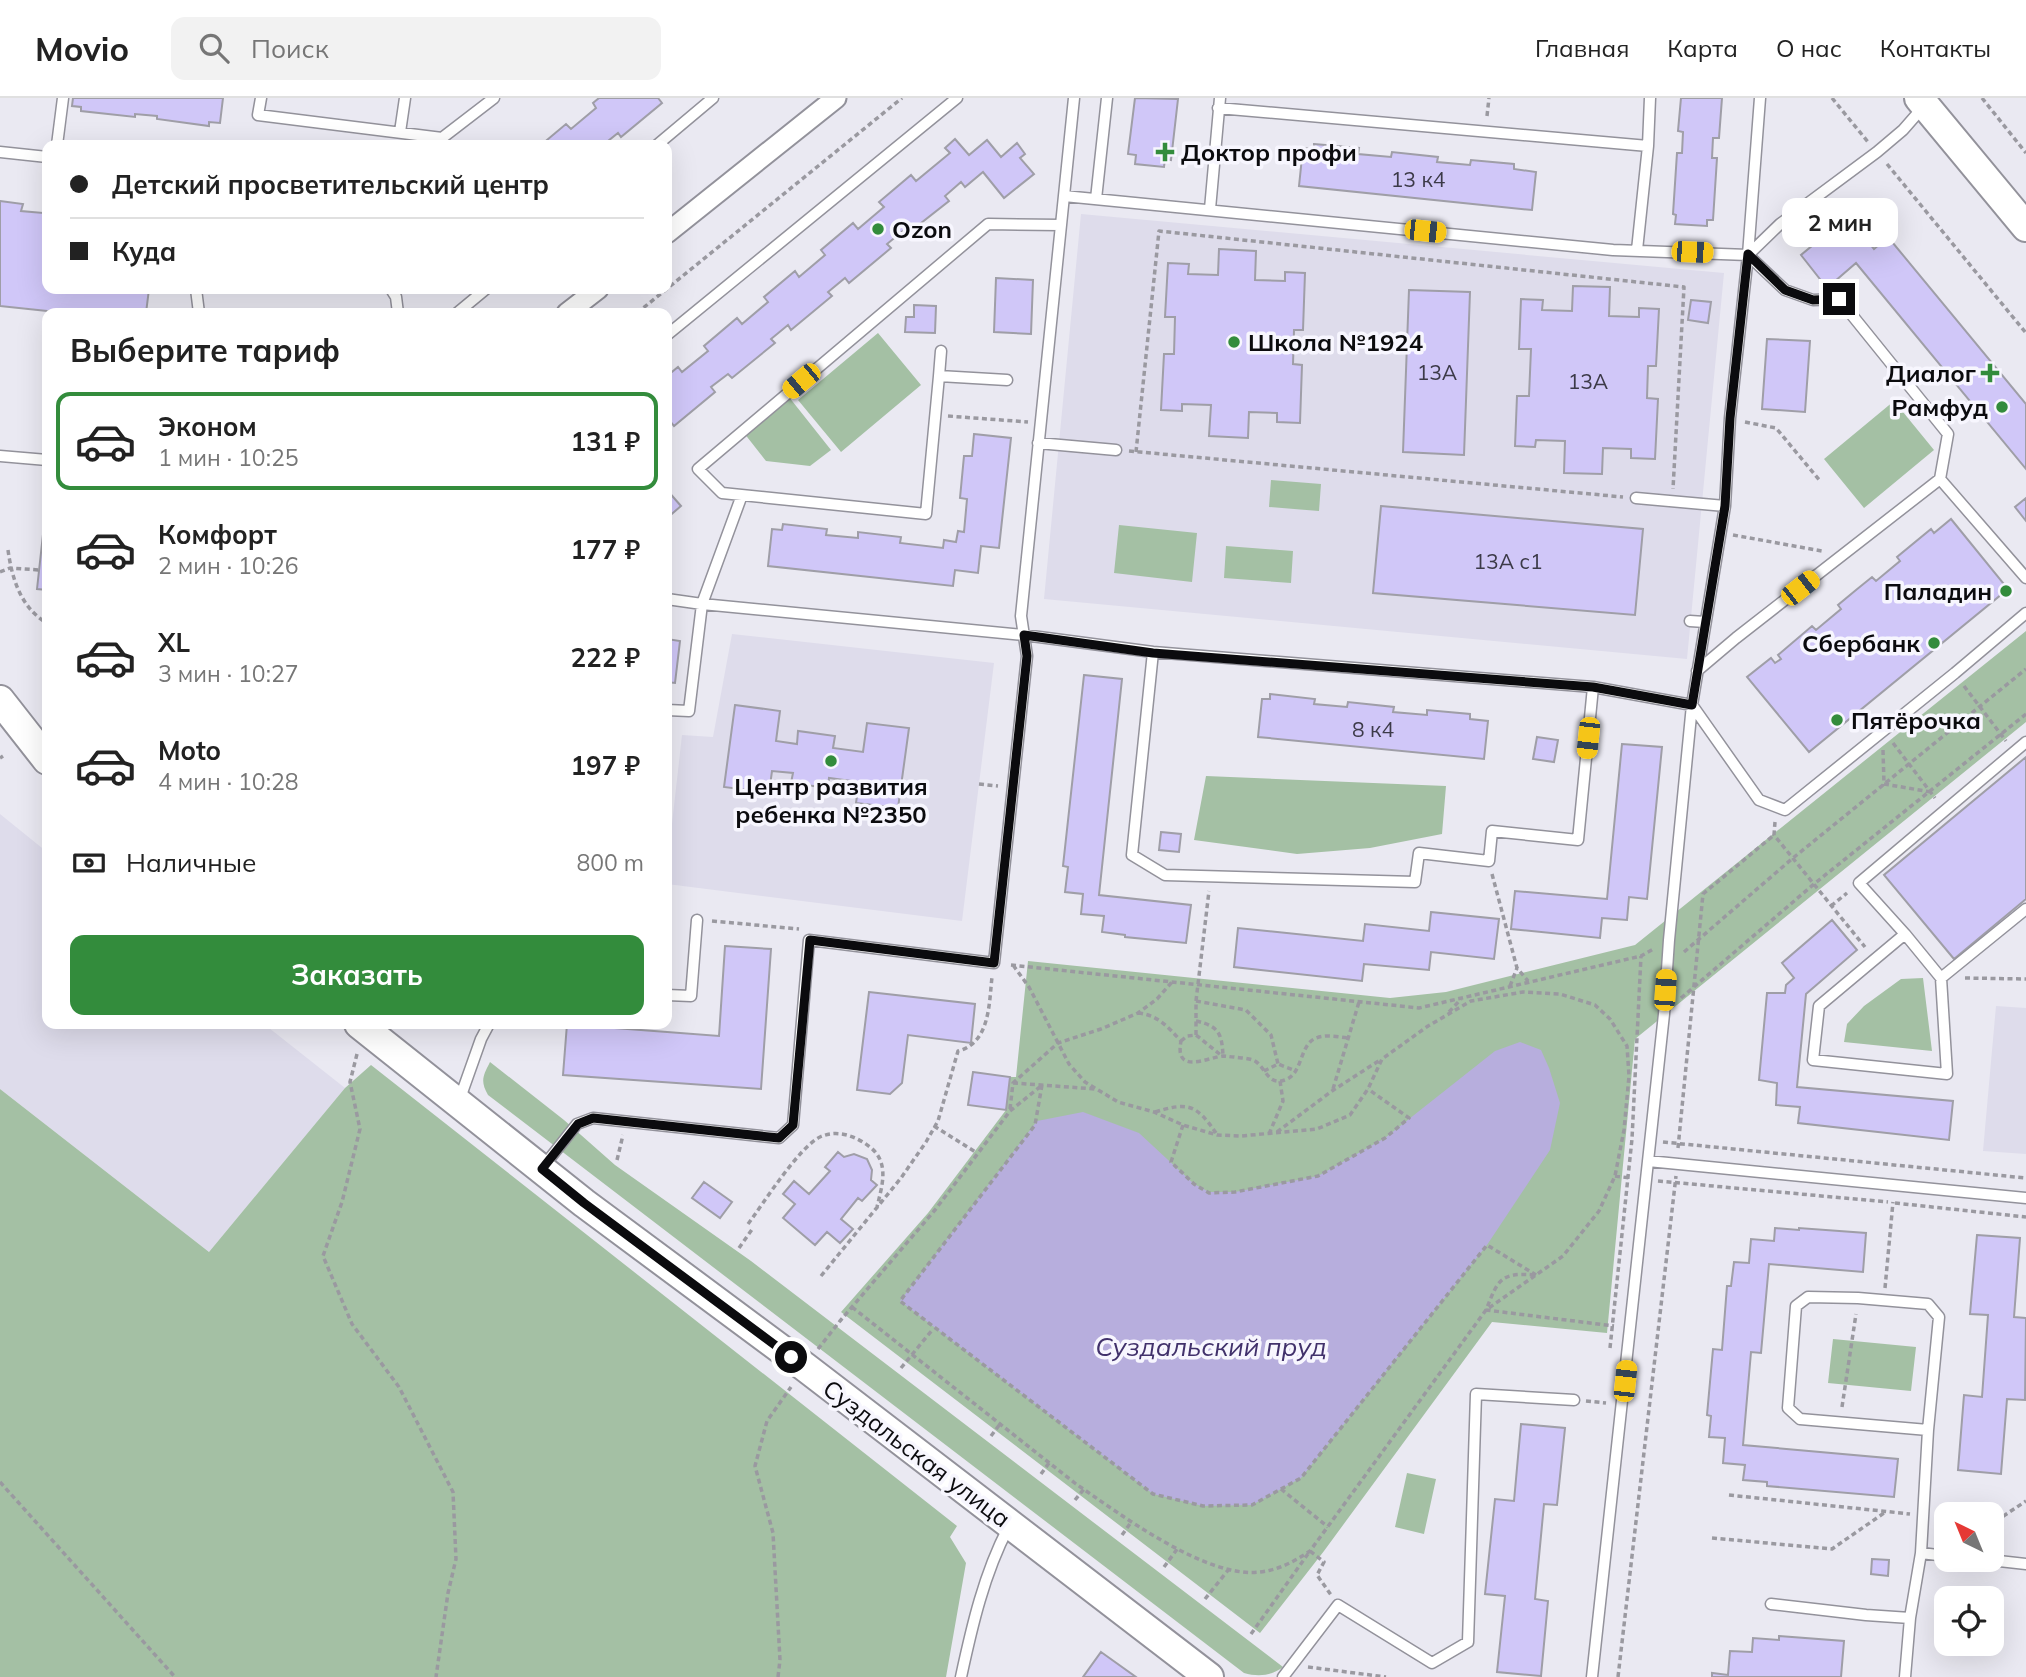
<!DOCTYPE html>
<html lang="ru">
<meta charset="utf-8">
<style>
:root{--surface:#fff;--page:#f2f2f2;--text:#222;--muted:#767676;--line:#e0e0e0;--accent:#338c3c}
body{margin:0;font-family:Mulish,sans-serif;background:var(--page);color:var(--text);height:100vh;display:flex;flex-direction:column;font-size:26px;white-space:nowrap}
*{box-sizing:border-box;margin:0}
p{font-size:23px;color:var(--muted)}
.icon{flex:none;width:38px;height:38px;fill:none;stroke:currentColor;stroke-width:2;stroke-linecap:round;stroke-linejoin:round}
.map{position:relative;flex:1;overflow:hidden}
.details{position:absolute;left:42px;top:210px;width:630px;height:721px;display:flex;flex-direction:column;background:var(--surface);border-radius:14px;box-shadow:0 7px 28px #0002}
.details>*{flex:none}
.hud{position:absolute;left:42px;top:42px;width:630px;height:154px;border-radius:14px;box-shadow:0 7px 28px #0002;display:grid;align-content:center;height:154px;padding:0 28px;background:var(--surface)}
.needle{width:46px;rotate:317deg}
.buttons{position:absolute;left:1934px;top:1404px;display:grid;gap:14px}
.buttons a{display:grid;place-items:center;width:70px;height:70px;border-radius:14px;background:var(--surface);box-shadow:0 7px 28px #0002;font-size:35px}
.end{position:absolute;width:32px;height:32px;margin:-16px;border:9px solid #0b0b0e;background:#fff;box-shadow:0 0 0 4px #fff}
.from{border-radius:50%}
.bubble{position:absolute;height:49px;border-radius:14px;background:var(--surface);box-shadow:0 7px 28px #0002;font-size:23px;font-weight:700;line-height:49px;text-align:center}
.car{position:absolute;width:21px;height:42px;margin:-21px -10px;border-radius:9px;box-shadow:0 0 5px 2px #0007;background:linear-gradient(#f5c518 24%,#345 0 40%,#f5c518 0 76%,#345 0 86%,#f5c518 0)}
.hud b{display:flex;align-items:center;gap:24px;height:66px;font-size:26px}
.hud b+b{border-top:2px solid var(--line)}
.hud i{width:18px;height:18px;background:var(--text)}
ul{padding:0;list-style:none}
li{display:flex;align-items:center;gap:21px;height:98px;margin:0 14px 10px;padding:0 14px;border:4px solid transparent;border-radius:14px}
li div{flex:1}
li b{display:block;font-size:26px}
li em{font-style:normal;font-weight:700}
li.current{border-color:var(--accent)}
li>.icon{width:63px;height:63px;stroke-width:1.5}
h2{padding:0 28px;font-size:32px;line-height:84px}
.pay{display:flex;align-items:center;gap:18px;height:77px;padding:0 28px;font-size:26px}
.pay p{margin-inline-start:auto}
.primary-button{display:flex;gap:14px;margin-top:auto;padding:14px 28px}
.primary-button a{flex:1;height:80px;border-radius:14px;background:var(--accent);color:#fff;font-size:28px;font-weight:700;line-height:80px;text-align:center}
header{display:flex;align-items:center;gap:42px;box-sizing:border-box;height:98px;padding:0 35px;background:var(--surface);border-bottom:2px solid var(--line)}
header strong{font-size:33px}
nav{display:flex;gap:38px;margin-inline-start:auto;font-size:24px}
.search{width:490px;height:63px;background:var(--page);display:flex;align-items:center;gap:18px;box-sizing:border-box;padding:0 24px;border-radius:14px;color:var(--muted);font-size:26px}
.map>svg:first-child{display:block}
.built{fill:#dedceb}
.green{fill:#a4c0a4}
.water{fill:#b7aedd}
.building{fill:#d0c7f8;stroke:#9f9ea7;stroke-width:2}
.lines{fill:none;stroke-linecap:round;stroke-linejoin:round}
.lane-casing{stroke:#93929b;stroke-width:13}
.street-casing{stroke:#93929b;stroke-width:23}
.secondary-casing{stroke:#93929b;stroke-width:32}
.path{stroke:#9a99a0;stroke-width:3.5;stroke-dasharray:5 3.5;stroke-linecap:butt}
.lane{stroke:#fff;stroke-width:10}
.street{stroke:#fff;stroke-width:19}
.secondary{stroke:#fff;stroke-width:28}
.route{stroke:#0b0b0e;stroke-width:9}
.poi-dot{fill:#338c3c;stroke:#f7f6fe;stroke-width:2.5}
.labels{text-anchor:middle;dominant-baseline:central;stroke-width:7;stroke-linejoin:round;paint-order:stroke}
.number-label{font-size:21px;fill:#3c3a48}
.poi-label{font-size:24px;font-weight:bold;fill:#0b0b0e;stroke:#f7f6fe;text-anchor:start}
.street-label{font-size:24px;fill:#0b0b0e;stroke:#f7f6fe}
.water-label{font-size:26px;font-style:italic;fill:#41316b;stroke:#f7f6fe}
</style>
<header>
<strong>Movio</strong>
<div class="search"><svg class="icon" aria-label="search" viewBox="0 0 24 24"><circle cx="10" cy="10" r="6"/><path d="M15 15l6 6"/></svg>Поиск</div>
<nav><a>Главная</a><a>Карта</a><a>О нас</a><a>Контакты</a></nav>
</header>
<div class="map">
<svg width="2026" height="1579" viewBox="0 0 2026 1579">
<rect width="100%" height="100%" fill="#eae9f2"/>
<!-- built -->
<path class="built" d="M1081,116L1724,175L1687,561L1044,501Z
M732,536L994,565L962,823L667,786V770L682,637L713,639Z
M0,716L47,754V926H264L345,990L209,1154L0,991Z
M1996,908L2026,910V1056L1983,1053Z"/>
<!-- green -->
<path class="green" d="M878,235L921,287L841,354L798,302Z
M789,299L831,352L810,368L766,363L744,335Z
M1894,303L1934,352L1864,410L1824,361Z
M1271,382L1321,386L1319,413L1269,409Z
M1119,427L1197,435L1192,484L1114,475Z
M1226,448L1293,453L1291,485L1224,480Z
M2026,533V624L1635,941L1607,1235L1492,1224L1324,1453L1260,1535L841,1214L928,1115L1006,1012L1010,979H1016L1028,863L1390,900L1446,894L1635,847Z
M1206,678L1446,688L1442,736L1370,750L1297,756L1194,742Z
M1923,880L1932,953L1844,944L1847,926L1864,908L1901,881Z
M490,964L564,1022L615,1067L751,1163L1283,1569C1271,1578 1258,1579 1244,1575L488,997C480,983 483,978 490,964Z
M371,967L957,1428L950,1439L966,1465L946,1579H0V991L209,1154L345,990Z
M1833,1241L1916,1249L1911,1293L1828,1285Z
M1407,1375L1436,1381L1424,1436L1395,1429Z"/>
<!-- water -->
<path class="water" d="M1520,944L1541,952L1549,970L1560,1005L1550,1052L1487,1147L1301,1380L1252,1407L1203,1408L1153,1396L900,1203L1037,1023L1083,1014L1139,1035L1194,1086L1209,1094H1235L1318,1078L1385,1040L1495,953Z"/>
<!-- building -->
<path class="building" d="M73,0H223L220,25L209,24V28L157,21V18L135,16V19L81,13V9L72,8Z
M599,0H658L662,5L621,39L618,35L603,47H541L566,26L571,31L596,10L593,5Z
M1135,0L1178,1L1171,62L1165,61L1164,69L1135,66L1136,57L1128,56Z
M1681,0H1722L1719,40H1713L1712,60H1717L1713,122H1707V128L1675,126L1676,117L1673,116L1677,55H1682L1683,34L1678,33Z
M955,41L969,57L987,42L1001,59L1017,45L1025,56L1020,60L1034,76L1004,100L983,74L965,89L961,84L945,98L949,103L907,136L904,132L887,146L891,150L849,185L845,180L828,194L832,198L791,232L788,227L771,241L775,245L732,280L728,276L711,289L715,294L674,328L670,323L667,326V278L678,269L682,274L708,253L704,248L737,220L742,226L768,204L764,199L795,173L799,179L825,157L821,152L853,125L858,131L884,109L879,104L911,77L916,83L950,55L945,50Z
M1314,46L1359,50L1358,56L1391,59L1392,54L1438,59L1437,64L1470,67L1471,62L1514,66V71L1536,74L1532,112L1299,88L1303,50L1314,51Z
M0,103L23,106L21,113L43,115L44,105H47V191H149L146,215H66L0,208Z
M1858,131L1874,151L1888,139L2026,306V371L1856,165L1827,190L1801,157L1830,133L1840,146Z
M1219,151L1256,153L1255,182L1285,183V174L1305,175L1303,232H1294L1293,266L1302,267L1300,325L1277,324V315L1249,314L1248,340L1209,338L1211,307L1182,306V313L1161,312L1164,256H1174L1175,219H1165L1168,165L1189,166L1188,176L1218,177Z
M996,180L1033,182L1031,236L994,234Z
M1573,188L1610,189L1609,218L1639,219V210L1659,211L1656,268H1648L1647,300L1658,301L1655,361L1631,360V351L1603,350L1602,376L1564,375L1565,343L1536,342L1535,349L1515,348L1517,298H1529L1531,251H1519L1521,201L1543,202L1542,212L1572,213Z
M1409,192L1470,194L1464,357L1403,354Z
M1691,202L1711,204L1708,225L1688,222Z
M914,207L936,208L935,235L905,234L906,219H914Z
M1767,241L1810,243L1805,314L1762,311Z
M974,336L1011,340L999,450L981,448L978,475L955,472L953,488L768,468L772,431L782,432L783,426L827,431L826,437L858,440V434L901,439L900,445L943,450L944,442L956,444L958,433L964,434L967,401L960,400L964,358H972Z
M667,392L681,408L667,420Z
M47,400V492L37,491Z
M2026,400V423L2015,409Z
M1381,408L1643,431L1635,517L1373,495Z
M1951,421L2008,491L1809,654L1747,579L1771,560L1775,565L1781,561L1778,557L1812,528L1816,532L1841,511L1838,507L1856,492L1872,479L1876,483L1900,463L1897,459L1931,431L1934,435Z
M667,541L680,543L675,585L667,584Z
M1084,577L1122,581L1099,797L1191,807L1186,845L1125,839V837L1102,834L1104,818L1081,816L1083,796L1065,794L1068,769L1063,768Z
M1270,596L1315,601L1314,606L1347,609L1348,604L1394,609L1393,614L1427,617V612L1470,616V621L1488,623L1484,661L1258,639L1262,601H1270Z
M735,607L780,613L776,643L797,646L798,633L835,638L833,650L863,654L867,625L909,630L898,710L856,705L859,684L829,680L828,690L791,685L793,675L772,673L769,695L724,689Z
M1537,639L1558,642L1554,664L1533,661Z
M1622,646L1662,649L1647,801L1629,799L1627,822L1602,820L1600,840L1511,831L1515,793L1607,801Z
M2026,659V801L1954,861L1884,777Z
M1161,734L1181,736L1179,754L1159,752Z
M1431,814L1499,821L1494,861L1431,854L1429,872L1364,866L1362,883L1234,869L1238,830L1363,843L1365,826L1429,833Z
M1832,822L1857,852L1806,896L1797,989L1953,1003L1949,1042L1798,1025L1800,1009L1776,1007L1777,985L1759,982L1767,895H1785L1786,887L1794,880L1782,865Z
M725,848L771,851L761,991L563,977L567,926H602V929L719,938Z
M869,894L975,906L971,945L908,937L902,985L890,996L857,992Z
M973,974L1010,979L1006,1012L968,1007Z
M838,1054L844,1059L854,1056L867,1061L872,1072L871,1082L877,1087L862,1103L858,1100L841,1121L853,1131L840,1145L827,1134L815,1147L783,1120L795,1106L783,1096L794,1083L809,1096L830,1073L825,1069Z
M704,1084L732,1104L720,1120L692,1100Z
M1775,1130L1799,1132V1130L1866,1135L1863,1174L1769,1166L1761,1255L1751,1254L1743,1347L1898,1361L1894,1399L1767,1388V1384L1743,1382L1745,1367L1723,1365L1725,1340L1709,1339L1711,1318L1707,1317L1713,1251L1722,1252L1727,1188H1731L1734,1164L1749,1165L1751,1141L1774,1143Z
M1977,1137L2020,1140L2014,1219L2026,1220L2025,1302L2007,1301L2001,1376L1958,1372L1964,1297L1982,1299L1988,1217L1970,1216Z
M1521,1326L1565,1330L1557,1407L1544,1406L1535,1501L1548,1503L1541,1578L1497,1574L1505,1498L1485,1496L1495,1401L1514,1403Z
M1872,1461L1889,1462L1888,1478L1871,1476Z
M1943,1497L1965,1500H1946V1539L1938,1538Z
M1992,1503L1999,1504L1994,1544H1992Z
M1779,1538L1844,1543L1841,1579H1712V1575L1728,1577L1730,1553L1752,1554L1753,1540L1779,1542Z
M1101,1554L1136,1579H1083Z"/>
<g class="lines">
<defs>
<path id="lane" d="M261,0L258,17L442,40L494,0
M1218,10L1648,48L1650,0
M400,34L405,0
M57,47L63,0
M657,47L713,0
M0,54L47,59
M1064,98L1613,152L1748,157
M1096,101L1107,0
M1210,111L1220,0
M1637,152L1648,48
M196,191L199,215
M391,191L396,199L398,215
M457,215L486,191
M667,237L957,0
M939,278L941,253
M1007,282L939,278L926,416L722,395L698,371L988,126L1060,127
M1038,345L1116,352
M0,358L47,362
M1940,381L2026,480
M742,397L702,506L1024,537L1153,554L1593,589L1692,607L1759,702L1785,712L1955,575L2026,515
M1636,400L1725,408
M667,501L702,506L689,613L667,612
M1690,523L1705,524
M1153,554L1132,757L1165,777L1415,784L1419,755L1489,763L1492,733L1578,742L1593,589
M1697,573L1736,540L1940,381L1948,336L1839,201L1813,202L1785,192L1748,157L1780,126L1877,54L1903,32L1924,8
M1905,836L1941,880L1947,976L1813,962L1819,908L1905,836L1859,785L2026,644
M1941,880L2026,811
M667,897L691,898L697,822
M459,1003L481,941L489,926
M1648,1063L2026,1100
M543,1069L577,1026L593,1020L779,1040L793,1027L809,842L994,865L1027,558L1021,518L1074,0
M1921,1455L1928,1332L1939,1219L1928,1206L1858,1200L1808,1199L1796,1208L1788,1310L1800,1321L1928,1332
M1981,1461L2026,1466
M1771,1506L1866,1517L1910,1520
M961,1579C972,1528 984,1476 1008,1430
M1283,1579L1338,1507L1432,1565L1468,1544L1476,1296L1574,1302
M1592,1579L1664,916L1669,842L1692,607L1725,408L1730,320L1748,157L1760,0
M1905,1579L1910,1520L1921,1455L1946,1458"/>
<path id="street" d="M667,135L836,0
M567,215L598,191"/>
<path id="secondary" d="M1919,0L2026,129
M0,602L47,662
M359,926L584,1105L805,1269L1209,1579"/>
</defs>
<!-- lane casing -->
<use href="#lane" class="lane-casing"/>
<!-- street casing -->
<use href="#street" class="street-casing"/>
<!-- secondary casing -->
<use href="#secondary" class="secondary-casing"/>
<!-- path -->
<path class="path" d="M1832,0L1868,44
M1982,0L2026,55
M1487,18L1489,0
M1887,66L2026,235
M637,215L902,0
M948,318L1028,324
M1745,324L1776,330L1821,384
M1129,353L1623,399
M1136,354L1159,133L1684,189L1673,391
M1733,437L1822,453
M8,452C12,481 21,510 47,525
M0,474L10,470L39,472
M1964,588L2006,643
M1893,645L1935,700
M1883,652L1884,686L1931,694
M0,660L3,658
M979,686L998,688
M1775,724L1774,737L1865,849
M1492,776L1517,870L1528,883
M1831,808L1847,795
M712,823L799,831
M1684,854L1793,760L2026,571
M1011,867L1419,910L1641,858L1655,850
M1965,880L2026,881
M1510,888L1517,870
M1681,900L1814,786L2026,616
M1196,903L1246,912L1271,937L1278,966
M1449,914L1461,901
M1138,915C1158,917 1168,929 1181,943C1174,978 1209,959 1223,958C1227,958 1230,959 1234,959C1241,960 1249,960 1255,963C1266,970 1268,988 1285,982C1303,976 1299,947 1316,940C1326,936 1338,939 1348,940
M1196,923C1219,928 1222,936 1223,958
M1196,937V903L1209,793
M1181,943L1187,938L1196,937L1222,958
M357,956L350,984L360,1031L342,1104L323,1158L352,1226L399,1289L453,1394L456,1461L448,1495L436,1579
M1264,973L1278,966L1296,973
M1013,985L1095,991
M1042,987L1035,1027L900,1203L1153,1396L1203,1408L1252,1407L1301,1380L1487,1147L1536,1177
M1333,991L1359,904
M1010,1011L1013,985L1058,945L1101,931L1138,915L1157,901L1172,884
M1155,1014C1188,1004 1196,1006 1216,1035
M1183,1027L1171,1064L1194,1086L1209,1095L1235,1094L1318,1078L1385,1040L1409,1020L1368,991
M934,1028L977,1055
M1277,1034L1332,993L1380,962
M1269,1036L1283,1003L1280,983
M1663,1044L2026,1080
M1678,1050L1703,796L1774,737
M617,1062L623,1037
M1615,1078L1630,1080
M1658,1083L1888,1104
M1895,1105L2026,1119
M748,1126C763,1106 799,1049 820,1039C837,1031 856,1038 870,1049C890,1065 882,1088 877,1109
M739,1150L753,1130
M1535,1177C1500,1174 1498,1182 1486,1212L1614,1228
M821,1178L901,1080L926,1044L938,1023L958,953C990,945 989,906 992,879
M1885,1190L1893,1104
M852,1209L1076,1386C1120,1416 1206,1481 1260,1474C1279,1472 1295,1463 1310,1453L1486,1212L1563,1158L1599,1113L1615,1078L1624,1032L1629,978L1627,948L1610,921L1595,907L1560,896L1523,894L1471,903L1428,928L1382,961L1368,991L1350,1017L1317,1031L1241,1038L1217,1037L1183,1027L1154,1014L1118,1004L1085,984L1069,966L1029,889L1013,867
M1610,1250L1632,1041L1641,858
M818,1251L840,1223L935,1112L1010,1013L1041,988
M901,1270L933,1231
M1586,1303L1606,1305
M1842,1309L1856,1216
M991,1338L1000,1326
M1041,1376L1049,1365
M0,1384L175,1579
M1281,1391L1328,1429
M1729,1397L1910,1416
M1075,1402L1084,1391
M1996,1423L2026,1403
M1122,1437L1132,1423
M1712,1440L1832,1451L1884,1415
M1164,1469L1178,1450
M1205,1501L1229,1471
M1251,1536L1310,1453L1324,1464L1317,1477L1331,1497
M1308,1569L1386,1579
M778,1579L780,1562L773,1435L755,1368L767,1323L791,1289
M1618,1579L1676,1078"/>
<!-- lane -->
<use href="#lane" class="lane"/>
<!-- street -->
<use href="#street" class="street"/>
<!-- secondary -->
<use href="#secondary" class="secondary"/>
</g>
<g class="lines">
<!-- route -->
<path class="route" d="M791,1259L584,1105L542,1071L578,1026L593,1020L779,1040L793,1027L810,842L994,865L1027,558L1024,537L1153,555L1593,589L1692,607L1725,408L1730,320L1748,156L1785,192L1813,202L1839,201"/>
</g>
<!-- markers -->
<g class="poi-dot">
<path d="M1161.5 43.5h7v7h7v7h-7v7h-7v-7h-7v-7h7z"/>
<circle cx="878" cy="131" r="7"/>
<circle cx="1234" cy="244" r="7"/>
<path d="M1986.5 264.5h7v7h7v7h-7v7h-7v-7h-7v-7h7z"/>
<circle cx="2002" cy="309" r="7"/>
<circle cx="2006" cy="493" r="7"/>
<circle cx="1934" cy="545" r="7"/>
<circle cx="1837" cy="622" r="7"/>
<circle cx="831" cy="663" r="7"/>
</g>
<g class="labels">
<!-- number labels -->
<g class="number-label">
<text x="1418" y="81">13 к4</text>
<text x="1437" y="274">13А</text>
<text x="1588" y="283">13А</text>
<text x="1508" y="463">13A c1</text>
<text x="1373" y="631">8 к4</text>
</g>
<!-- poi labels -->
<g class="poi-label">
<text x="1181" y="54">Доктор профи</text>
<text x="892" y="131">Ozon</text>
<text x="1248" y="244">Школа №1924</text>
<text x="1976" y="275" text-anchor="end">Диалог</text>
<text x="1988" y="309" text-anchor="end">Рамфуд</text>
<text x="1992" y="493" text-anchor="end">Паладин</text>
<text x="1920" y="545" text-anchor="end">Сбербанк</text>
<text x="1851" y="622">Пятёрочка</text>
<text x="831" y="688" text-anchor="middle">Центр развития<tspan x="831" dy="28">ребенка №2350</tspan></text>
</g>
<!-- street labels -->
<g class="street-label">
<text transform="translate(917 1355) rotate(37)">Суздальская улица</text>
</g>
<!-- water labels -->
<g class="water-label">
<text x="1211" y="1248">Суздальский пруд</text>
</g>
</g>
</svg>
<div class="buttons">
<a><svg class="needle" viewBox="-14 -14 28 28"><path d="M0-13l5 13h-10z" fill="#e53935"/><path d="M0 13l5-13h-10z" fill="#767676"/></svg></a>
<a><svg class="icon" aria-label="locate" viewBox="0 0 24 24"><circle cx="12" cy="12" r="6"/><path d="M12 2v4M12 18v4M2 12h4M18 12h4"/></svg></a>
</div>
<i class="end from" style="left:791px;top:1259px"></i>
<i class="end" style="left:1839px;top:201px"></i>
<div class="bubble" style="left:1782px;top:100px;width:116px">2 мин</div>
<i class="car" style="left:1425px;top:133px;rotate:96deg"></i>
<i class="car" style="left:1692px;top:154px;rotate:92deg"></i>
<i class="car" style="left:801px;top:283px;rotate:230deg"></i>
<i class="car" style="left:1800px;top:490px;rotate:52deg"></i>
<i class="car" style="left:1588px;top:640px;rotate:186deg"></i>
<i class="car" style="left:1665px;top:892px;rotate:4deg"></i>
<i class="car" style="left:1625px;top:1283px;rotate:6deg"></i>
<div class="hud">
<b><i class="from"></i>Детский просветительский центр</b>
<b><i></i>Куда</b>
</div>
<section class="details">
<h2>Выберите тариф</h2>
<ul>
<li class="current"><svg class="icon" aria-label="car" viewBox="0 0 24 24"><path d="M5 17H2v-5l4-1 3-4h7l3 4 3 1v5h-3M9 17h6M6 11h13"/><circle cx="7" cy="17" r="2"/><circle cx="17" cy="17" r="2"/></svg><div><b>Эконом</b><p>1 мин · 10:25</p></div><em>131 ₽</em></li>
<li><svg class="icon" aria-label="car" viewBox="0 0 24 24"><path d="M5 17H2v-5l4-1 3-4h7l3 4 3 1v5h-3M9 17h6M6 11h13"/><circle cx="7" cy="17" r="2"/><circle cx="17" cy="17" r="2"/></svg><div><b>Комфорт</b><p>2 мин · 10:26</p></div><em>177 ₽</em></li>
<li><svg class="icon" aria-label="car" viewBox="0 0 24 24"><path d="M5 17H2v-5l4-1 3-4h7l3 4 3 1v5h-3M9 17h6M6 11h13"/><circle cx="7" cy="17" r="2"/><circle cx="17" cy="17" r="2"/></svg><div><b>XL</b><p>3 мин · 10:27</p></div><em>222 ₽</em></li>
<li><svg class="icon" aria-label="car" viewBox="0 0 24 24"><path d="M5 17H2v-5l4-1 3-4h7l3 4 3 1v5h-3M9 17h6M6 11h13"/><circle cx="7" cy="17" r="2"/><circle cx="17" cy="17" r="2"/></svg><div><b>Moto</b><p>4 мин · 10:28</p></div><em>197 ₽</em></li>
</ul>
<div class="pay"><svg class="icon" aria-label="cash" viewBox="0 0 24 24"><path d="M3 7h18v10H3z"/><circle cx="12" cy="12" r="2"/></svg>Наличные<p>800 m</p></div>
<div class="primary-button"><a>Заказать</a></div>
</section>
</div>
